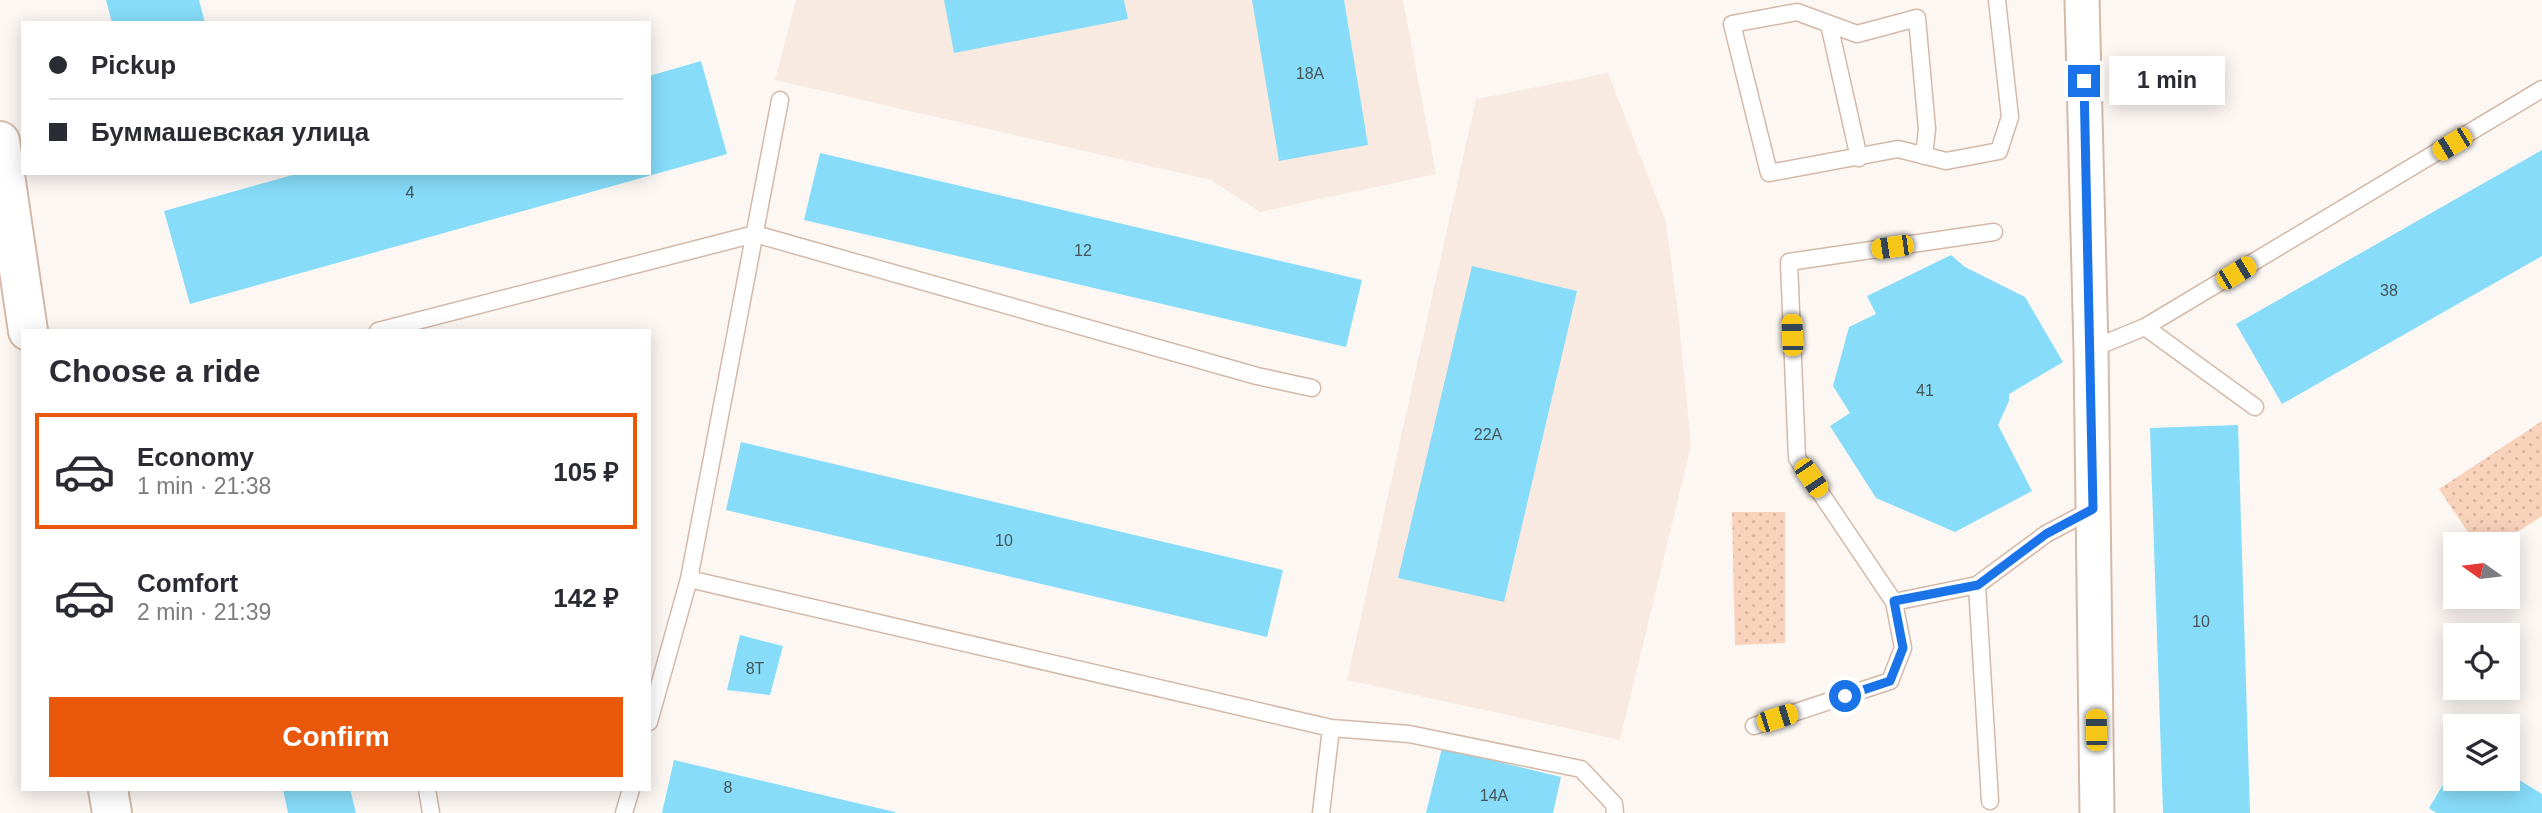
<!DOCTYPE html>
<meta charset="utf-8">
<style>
:root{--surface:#fff;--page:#f7f7f7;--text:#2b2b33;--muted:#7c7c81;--line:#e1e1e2;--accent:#ea580c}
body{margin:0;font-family:Helvetica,sans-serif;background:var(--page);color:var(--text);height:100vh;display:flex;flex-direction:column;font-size:26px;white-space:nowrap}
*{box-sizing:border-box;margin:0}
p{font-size:23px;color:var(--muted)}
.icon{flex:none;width:38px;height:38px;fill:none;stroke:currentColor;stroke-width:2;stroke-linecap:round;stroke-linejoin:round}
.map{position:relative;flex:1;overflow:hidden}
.side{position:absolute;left:21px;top:329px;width:630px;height:462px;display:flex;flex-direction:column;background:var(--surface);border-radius:0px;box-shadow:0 4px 18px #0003}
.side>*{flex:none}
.guide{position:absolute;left:21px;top:21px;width:630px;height:154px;border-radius:0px;box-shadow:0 4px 18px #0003;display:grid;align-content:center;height:154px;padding:0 28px;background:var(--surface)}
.needle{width:46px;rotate:284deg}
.tools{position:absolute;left:2443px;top:532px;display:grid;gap:14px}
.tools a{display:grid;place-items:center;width:77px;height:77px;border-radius:0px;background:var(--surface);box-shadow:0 4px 18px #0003;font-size:35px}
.end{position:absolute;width:32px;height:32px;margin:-16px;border:9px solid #1a73e8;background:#fff;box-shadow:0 0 0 4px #fff}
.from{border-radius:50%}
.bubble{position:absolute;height:49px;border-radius:0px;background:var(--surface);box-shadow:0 4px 18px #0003;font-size:23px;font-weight:700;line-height:49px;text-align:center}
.car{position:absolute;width:21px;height:42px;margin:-21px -10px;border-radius:9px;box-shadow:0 0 5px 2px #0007;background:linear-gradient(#f5c518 24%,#345 0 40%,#f5c518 0 76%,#345 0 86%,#f5c518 0)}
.guide b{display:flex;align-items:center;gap:24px;height:66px;font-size:26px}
.guide b+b{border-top:2px solid var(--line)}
.guide i{width:18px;height:18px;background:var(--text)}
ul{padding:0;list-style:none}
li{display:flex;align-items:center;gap:21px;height:116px;margin:0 14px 10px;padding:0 14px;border:4px solid transparent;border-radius:0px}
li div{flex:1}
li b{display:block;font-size:26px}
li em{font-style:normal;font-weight:700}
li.current{border-color:var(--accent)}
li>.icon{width:63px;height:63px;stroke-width:1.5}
h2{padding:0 28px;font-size:32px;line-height:84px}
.cta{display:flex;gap:14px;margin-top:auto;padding:14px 28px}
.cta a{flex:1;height:80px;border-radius:0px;background:var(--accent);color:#fff;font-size:28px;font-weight:700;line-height:80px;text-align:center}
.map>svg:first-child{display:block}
.built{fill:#f8eae1}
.green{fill:url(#green-dots)}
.building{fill:#86dcf9}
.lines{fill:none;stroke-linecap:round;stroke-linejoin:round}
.service-casing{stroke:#d4b9a8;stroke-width:19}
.minor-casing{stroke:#d4b9a8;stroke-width:37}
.tertiary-casing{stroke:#d4b9a8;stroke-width:42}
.service{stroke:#fff;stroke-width:16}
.minor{stroke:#fff;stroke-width:33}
.tertiary{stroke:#fff;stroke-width:38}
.route{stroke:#1a73e8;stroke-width:9}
.labels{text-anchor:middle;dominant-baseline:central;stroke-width:6;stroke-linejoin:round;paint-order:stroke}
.number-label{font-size:16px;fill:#495659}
</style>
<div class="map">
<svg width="2542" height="813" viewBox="0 0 2542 813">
<defs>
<pattern id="green-dots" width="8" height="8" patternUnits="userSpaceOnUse" patternTransform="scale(1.75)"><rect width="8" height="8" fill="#f9d2bb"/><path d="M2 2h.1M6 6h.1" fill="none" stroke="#d6b4a1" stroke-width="1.8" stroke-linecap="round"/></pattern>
</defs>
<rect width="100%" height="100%" fill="#fcf7f3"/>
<!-- built -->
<path class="built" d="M796,0H1403L1436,174L1260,212L1211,180L775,80Z
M1608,73L1666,222L1679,321L1691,445L1620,740L1347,680L1476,99Z"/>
<!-- green -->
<path class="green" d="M2542,421V516L2499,544H2476L2439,489Z
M1732,512H1785V643L1735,645Z"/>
<!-- building -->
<path class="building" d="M106,0H199L205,23H112Z
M944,0H1124L1128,19L954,53Z
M1252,0H1344L1368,145L1279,161Z
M701,61L727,154L190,304L164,211L300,173H649V76Z
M2542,150V256L2282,404L2236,324Z
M820,153L1362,280L1346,347L804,220Z
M1951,255L1965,267L2025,297L2063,362L2009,394V401L1998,425L2032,491L1955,532L1876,498L1830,426L1850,413L1833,386L1849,327L1876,314L1867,296Z
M1472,266L1577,291L1504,602L1398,578Z
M2238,425L2250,813H2163L2150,428Z
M741,442L1283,570L1267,637L726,510Z
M740,635L783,646L770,695L727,690Z
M1442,748L1561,777L1553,813H1426Z
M674,760L895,812V813H662Z
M2455,765V779H2508V773L2542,794V813H2436L2429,808Z
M283,789H350L356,813H288Z"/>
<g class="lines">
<defs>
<path id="service" d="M1829,24L1859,158
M1924,156L1927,129L1917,18L1857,34L1797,12L1732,24L1769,173L1898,149L1946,161L1999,151L2010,117L1997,0
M2145,327L2255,407
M378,331L755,234L1257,376L1312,388
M2091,349L2145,327L2542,89
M689,579L1331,728L1409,734L1581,769L1614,804L1615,813
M1894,602L1977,585
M649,722L689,579L780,100
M1754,726L1890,681L1903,648L1894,602L1797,458L1789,262L1994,232
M427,789L431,813
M1990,801L1977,585L2046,534L2093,509
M624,813L631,789
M1321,813L1331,728"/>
<path id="minor" d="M2082,0L2091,349L2097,813"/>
<path id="tertiary" d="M0,141L28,331
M108,789L112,813"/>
</defs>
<!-- service casing -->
<use href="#service" class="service-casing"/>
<!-- minor casing -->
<use href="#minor" class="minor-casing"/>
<!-- tertiary casing -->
<use href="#tertiary" class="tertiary-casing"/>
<!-- service -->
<use href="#service" class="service"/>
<!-- minor -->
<use href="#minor" class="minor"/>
<!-- tertiary -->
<use href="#tertiary" class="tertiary"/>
</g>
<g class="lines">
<!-- route -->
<path class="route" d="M1845,696L1890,681L1903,648L1894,601L1978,585L2046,534L2093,509L2084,81"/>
</g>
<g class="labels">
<!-- number labels -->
<g class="number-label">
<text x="1310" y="73">18А</text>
<text x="410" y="192">4</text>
<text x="1083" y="250">12</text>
<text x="2389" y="290">38</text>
<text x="1925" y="390">41</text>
<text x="1488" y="434">22А</text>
<text x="1004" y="540">10</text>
<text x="2201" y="621">10</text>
<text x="755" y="668">8Т</text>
<text x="728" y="787">8</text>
<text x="1494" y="795">14А</text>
</g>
</g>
</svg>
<div class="tools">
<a><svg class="needle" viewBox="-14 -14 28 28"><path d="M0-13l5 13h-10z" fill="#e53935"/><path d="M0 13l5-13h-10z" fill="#7c7c81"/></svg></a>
<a><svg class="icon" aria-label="locate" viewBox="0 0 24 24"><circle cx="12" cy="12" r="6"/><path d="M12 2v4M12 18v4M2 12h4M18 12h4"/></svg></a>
<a><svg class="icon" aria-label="layers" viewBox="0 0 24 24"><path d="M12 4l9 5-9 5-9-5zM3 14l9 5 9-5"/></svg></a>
</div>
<i class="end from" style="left:1845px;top:696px"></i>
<i class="end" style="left:2084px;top:81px"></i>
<div class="bubble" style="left:2109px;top:56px;width:116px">1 min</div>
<i class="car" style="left:2452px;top:144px;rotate:239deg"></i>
<i class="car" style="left:1892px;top:247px;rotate:262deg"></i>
<i class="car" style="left:2236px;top:273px;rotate:59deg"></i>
<i class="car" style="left:1792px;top:335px;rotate:358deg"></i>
<i class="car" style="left:1811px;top:478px;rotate:146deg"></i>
<i class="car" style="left:1777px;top:718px;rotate:72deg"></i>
<i class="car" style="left:2096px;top:730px;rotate:359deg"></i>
<div class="guide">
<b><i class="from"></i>Pickup</b>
<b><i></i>Буммашевская улица</b>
</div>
<section class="side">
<h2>Choose a ride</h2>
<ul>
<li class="current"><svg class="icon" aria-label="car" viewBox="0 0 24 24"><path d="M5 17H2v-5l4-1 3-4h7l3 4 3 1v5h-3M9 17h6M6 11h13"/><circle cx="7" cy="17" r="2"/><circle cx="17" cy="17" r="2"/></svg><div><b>Economy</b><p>1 min · 21:38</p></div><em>105 ₽</em></li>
<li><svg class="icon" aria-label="car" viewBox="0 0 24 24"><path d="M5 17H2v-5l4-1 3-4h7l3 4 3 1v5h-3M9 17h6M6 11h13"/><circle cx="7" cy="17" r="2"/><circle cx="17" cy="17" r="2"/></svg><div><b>Comfort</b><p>2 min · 21:39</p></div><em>142 ₽</em></li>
</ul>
<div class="cta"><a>Confirm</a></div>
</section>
</div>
